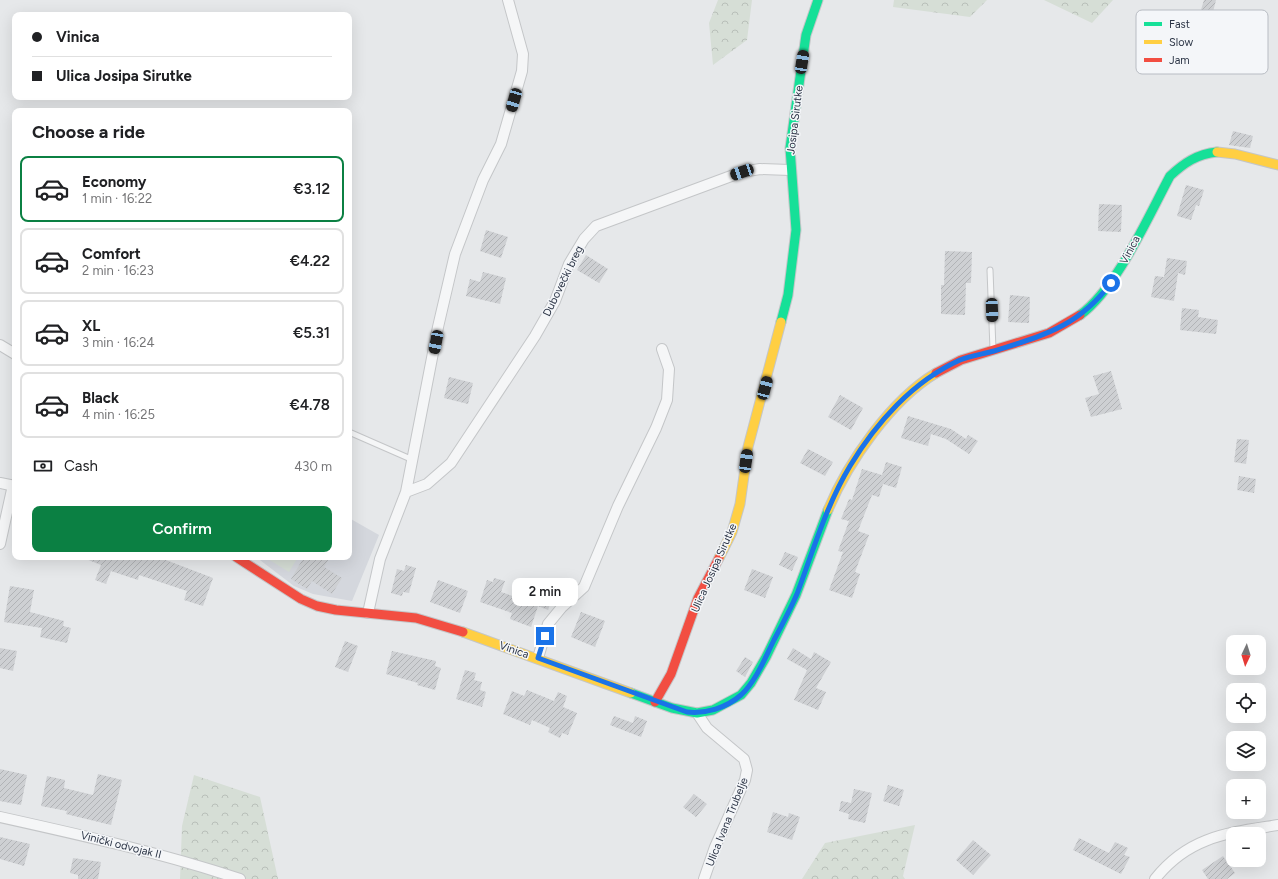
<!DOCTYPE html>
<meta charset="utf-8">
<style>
:root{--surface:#fff;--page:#f6f6f6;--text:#202124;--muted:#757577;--line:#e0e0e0;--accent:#0b8043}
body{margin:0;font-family:Figtree,sans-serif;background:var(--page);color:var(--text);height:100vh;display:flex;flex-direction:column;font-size:15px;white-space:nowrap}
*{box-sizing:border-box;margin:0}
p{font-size:13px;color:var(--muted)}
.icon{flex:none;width:22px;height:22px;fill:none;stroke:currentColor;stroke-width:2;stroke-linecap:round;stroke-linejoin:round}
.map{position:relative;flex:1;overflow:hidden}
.panel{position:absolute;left:12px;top:108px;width:340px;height:452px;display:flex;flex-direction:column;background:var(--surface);border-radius:8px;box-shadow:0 4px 16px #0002}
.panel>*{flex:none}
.top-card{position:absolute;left:12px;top:12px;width:340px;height:88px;border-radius:8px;box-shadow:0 4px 16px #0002;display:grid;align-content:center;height:88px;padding:0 20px;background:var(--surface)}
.needle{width:26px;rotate:184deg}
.controls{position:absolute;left:1226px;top:635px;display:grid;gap:8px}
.controls a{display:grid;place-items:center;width:40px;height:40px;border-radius:8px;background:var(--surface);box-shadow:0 4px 16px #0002;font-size:20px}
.end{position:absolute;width:18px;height:18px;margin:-9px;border:5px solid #1a73e8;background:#fff;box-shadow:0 0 0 2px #fff}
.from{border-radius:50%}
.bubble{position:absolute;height:28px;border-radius:8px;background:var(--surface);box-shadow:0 4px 16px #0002;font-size:13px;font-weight:600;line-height:28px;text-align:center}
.car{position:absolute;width:12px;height:24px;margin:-12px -6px;border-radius:5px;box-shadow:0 0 3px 1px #0007;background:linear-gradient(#222 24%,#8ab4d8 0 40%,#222 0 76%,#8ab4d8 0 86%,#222 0)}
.top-card b{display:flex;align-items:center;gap:14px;height:38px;font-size:15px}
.top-card b+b{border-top:1px solid var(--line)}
.top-card i{width:10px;height:10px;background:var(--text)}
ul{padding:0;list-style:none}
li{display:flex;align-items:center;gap:12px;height:66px;margin:0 8px 6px;padding:0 12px;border:2px solid var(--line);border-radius:8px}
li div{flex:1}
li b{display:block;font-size:15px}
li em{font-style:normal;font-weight:600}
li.on{border-color:var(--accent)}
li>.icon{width:36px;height:36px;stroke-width:1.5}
h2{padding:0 20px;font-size:18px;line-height:48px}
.pay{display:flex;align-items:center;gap:10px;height:44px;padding:0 20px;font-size:15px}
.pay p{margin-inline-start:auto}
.primary-button{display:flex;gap:8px;margin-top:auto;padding:8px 20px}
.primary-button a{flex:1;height:46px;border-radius:8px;background:var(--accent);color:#fff;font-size:16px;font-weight:600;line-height:46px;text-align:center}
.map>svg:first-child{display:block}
.built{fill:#d4d7dd}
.forest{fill:url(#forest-crowns)}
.pitch{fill:#d6ded6}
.building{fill:url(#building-hatch)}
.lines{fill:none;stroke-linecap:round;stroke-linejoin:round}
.lane-casing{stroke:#c4c6c8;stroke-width:7}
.street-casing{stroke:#c4c6c8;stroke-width:12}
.fast-casing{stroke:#c4c6c8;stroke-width:11}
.slow-casing{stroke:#c4c6c8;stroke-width:11}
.jam-casing{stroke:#c4c6c8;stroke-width:11}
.lane{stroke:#f5f6f7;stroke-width:5}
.street{stroke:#f5f6f7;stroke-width:10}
.fast{stroke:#16e098;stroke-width:9}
.slow{stroke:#ffcf43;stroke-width:9}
.jam{stroke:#f24e42;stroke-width:9}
.route{stroke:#1a73e8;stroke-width:5}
.labels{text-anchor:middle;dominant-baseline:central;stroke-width:3;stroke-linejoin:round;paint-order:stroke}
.street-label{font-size:11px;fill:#2b3445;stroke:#f4f6f9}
.key{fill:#f4f6f9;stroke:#b8bcc3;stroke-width:1}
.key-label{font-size:11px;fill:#2b3445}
</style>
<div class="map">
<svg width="1278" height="879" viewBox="0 0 1278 879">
<defs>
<pattern id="forest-crowns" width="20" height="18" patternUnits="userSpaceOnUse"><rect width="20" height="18" fill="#d6ded6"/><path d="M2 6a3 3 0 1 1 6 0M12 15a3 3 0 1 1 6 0" fill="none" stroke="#b8bfb9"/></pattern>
<pattern id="building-hatch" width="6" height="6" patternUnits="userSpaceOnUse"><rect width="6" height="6" fill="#ced0d3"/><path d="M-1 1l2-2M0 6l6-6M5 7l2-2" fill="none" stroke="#b1b3b6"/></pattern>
</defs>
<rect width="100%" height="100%" fill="#e6e8ea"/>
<!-- built -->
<path class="built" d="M349,518L379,535L352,601L313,594L294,586L256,557H349Z"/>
<!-- forest -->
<path class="forest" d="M718,0H752L747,40L713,65L709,23Z
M894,0H987L970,17L893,7Z
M1044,0H1113L1092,23Z
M194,775L260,797L278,879H180L182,826Z
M915,825L903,876L905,879H802L825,843Z"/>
<!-- pitch -->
<path class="pitch" d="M270,557H298L289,572L268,559Z"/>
<!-- building -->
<path class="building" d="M1204,0H1216L1212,16L1200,13Z
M1233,131L1253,136L1250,148L1229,145Z
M1186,185L1204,190L1199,206L1196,205L1191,220L1177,216Z
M1099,204L1122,205L1121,232L1098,231Z
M486,230L508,237L501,258L480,251Z
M945,251L972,252L971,283H966L965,315L941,314V285H944Z
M586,255L608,269L599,283L577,270Z
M1167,258L1187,261L1185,275L1178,273L1174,301L1151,297L1155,276L1164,277Z
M483,272L506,278L500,304L466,296L470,279L480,282Z
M1010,295L1030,297L1029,323L1008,322Z
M1182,308L1199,310L1198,317L1218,320L1216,334L1180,330Z
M1111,371L1122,409L1091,417L1085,398L1099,394L1093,376Z
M449,377L473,383L468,404L444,398Z
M840,395L863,408L851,430L828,417Z
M908,416L951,429L966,439L968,435L978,441L969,454L946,439L931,434L928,446L901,438Z
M1237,439L1249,440L1246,464L1234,462Z
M808,449L833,462L825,476L800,463Z
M886,462L902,467L896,488L883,484L879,497L872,495L858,531L869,535L855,572L860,574L852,598L829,590L843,552L838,551L849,521L841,519L849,499L852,500L862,469L882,475Z
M1239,476L1256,479L1254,493L1237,490Z
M785,552L798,557L792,571L779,565Z
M81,557H158L213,578L203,606L184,600L187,591L139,575L138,580L111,571L106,584L95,580L101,565Z
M304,557H330L324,567L342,578L332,594L312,581L307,589L291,579Z
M406,565L416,568L409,593L403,592L402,596L391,593L397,569L404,571Z
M752,569L773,577L765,598L744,590Z
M494,578L505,581L501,592L530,602L536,587L554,593L548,610L538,606L531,627L510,619L512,613L480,602L487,580L493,582Z
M438,580L468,591L460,613L430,602Z
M10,586L34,590L30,612L64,621L63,626L71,628L67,643L40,637L42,628L4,622Z
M581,612L605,621L595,647L571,637Z
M345,641L358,646L348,672L335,667Z
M0,648L17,651L13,671L0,668Z
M793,648L811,659L814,652L831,662L816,688L826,692L818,710L794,700L807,670L787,659Z
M392,651L436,661L435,666L441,668L435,690L417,685L418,683L386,674Z
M745,657L753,662L745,677L736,671Z
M465,670L476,673L474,680L482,682L480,690L486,692L482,707L456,699Z
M527,690L554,701L558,692L567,696L563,707L577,713L568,735L562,733L560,738L548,732L550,728L532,720L530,725L503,714L512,691L524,696Z
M614,716L633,723L635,716L647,721L641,737L610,725Z
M0,769L27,775L21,805L0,801Z
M98,774L122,780L111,825L66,814L67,811L41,806L47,776L65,780L64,788L93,795Z
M888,785L904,790L899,806L883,801Z
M854,789L872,793L865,823L848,819L849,814L839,811L841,801L851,803Z
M694,794L707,804L696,817L683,807Z
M773,812L788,817L789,813L800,817L792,840L767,832Z
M0,837L30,844L24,866L0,859Z
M1079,838L1109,853L1115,842L1128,848L1124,855L1130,857L1121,874L1073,850Z
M973,840L991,855L973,875L956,860Z
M1223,856L1235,873L1227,879H1208L1202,870Z
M73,858L101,862L98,879H78V875L70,873Z"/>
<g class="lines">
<defs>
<path id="lane" d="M990,270L993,350
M349,432L413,460"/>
<path id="street" d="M0,345L15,354
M0,483L15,486
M406,492L427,484L451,463L535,336L555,301L569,264L584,239L596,226L742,172L760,169L790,170
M0,544L13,485
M368,613L380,559L406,492L438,327L455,254L483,180L501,144L522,71L523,54L508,0
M538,658L548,624L562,607L584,587L618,506L656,428L667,400L669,369L662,349
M697,713L707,728L744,759L747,770L745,780L715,847L704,879
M0,817C81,835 162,853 240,879
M1155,879C1189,836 1228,833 1278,825"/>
<path id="fast" d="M1080,315C1117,288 1148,217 1170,176C1184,163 1197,154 1217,152
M781,322L788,295L796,230L790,148L806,35L818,0
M631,693L672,708L697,713L713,710L741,695L751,683L766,657L796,595L828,510"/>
<path id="slow" d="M1217,152L1235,154L1278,165
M828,510C848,462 891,400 936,373
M719,558L732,532L740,504L748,447L781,322
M463,632L631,693"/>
<path id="jam" d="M936,373L961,360L1049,333L1080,315
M236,557L301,599L317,606L336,610L416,618L463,632
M655,702L671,674L698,598L719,558"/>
</defs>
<!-- lane casing -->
<use href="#lane" class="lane-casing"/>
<!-- street casing -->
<use href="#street" class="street-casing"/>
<!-- fast casing -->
<use href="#fast" class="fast-casing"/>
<!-- slow casing -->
<use href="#slow" class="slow-casing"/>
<!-- jam casing -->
<use href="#jam" class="jam-casing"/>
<!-- lane -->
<use href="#lane" class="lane"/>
<!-- street -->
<use href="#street" class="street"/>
<!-- fast -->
<use href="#fast" class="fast"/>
<!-- slow -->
<use href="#slow" class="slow"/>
<!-- jam -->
<use href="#jam" class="jam"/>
</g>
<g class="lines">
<!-- route -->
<path class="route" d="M545,636L538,658L687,712C706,714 726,708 741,695C756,681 765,658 774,640C782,625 790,610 797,594C813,551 826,506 850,466C876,423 913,381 960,360C970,356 983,354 994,351C1044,335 1078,327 1111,283"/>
</g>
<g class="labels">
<!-- street labels -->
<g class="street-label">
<text transform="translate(795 120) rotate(-83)">Josipa Sirutke</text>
<text transform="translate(1130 250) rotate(-62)">Vinica</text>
<text transform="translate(563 281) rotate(-64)">Dubovečki breg</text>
<text transform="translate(714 568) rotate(-66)">Ulica Josipa Sirutke</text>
<text transform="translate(514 650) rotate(19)">Vinica</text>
<text transform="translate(727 822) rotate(-68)">Ulica Ivana Trubelje</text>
<text transform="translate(121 845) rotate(14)">Vinički odvojak II</text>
</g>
</g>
<!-- legend -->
<rect x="1136" y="10" width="132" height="64" rx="6" class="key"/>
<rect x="1144" y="22" width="18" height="4" fill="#16e098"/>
<rect x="1144" y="40" width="18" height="4" fill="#ffcf43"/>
<rect x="1144" y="58" width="18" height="4" fill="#f24e42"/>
<g class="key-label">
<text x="1169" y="28">Fast</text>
<text x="1169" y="46">Slow</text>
<text x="1169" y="64">Jam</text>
</g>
</svg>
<div class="controls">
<a><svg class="needle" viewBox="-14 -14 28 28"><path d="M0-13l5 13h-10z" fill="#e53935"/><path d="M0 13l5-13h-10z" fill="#757577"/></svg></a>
<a><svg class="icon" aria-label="locate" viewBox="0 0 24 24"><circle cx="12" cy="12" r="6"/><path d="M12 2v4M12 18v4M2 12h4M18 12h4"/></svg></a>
<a><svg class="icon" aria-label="layers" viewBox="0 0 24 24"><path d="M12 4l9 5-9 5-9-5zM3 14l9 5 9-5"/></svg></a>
<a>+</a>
<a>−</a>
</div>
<i class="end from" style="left:1111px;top:283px"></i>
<i class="end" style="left:545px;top:636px"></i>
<div class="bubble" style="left:512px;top:578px;width:66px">2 min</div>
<i class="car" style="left:802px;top:62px;rotate:9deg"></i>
<i class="car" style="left:514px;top:100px;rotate:196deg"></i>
<i class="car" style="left:742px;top:172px;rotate:251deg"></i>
<i class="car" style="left:992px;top:310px;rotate:178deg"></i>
<i class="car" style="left:436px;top:342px;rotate:191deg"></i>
<i class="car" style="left:765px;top:388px;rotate:15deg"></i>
<i class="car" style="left:746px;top:461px;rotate:8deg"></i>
<div class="top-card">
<b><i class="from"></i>Vinica</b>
<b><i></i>Ulica Josipa Sirutke</b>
</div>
<section class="panel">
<h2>Choose a ride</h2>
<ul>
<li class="on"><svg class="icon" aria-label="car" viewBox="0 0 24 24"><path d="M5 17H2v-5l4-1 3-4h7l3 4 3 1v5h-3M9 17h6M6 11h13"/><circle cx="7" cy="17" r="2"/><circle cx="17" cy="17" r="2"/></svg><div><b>Economy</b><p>1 min · 16:22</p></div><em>€3.12</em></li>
<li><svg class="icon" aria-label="car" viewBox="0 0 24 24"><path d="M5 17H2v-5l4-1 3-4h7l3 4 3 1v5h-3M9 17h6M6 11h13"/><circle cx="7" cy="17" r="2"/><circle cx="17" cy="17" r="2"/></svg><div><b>Comfort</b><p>2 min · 16:23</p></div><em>€4.22</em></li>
<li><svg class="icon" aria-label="car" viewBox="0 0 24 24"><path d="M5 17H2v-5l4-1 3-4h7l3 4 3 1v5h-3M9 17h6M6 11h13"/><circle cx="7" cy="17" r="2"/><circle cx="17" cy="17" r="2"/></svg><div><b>XL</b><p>3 min · 16:24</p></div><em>€5.31</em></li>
<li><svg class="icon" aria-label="car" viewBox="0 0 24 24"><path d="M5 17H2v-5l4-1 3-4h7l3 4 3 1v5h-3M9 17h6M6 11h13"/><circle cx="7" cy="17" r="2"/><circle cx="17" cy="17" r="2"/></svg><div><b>Black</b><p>4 min · 16:25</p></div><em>€4.78</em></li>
</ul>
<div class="pay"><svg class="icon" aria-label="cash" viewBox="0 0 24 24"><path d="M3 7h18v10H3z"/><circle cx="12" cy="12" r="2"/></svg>Cash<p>430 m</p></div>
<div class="primary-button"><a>Confirm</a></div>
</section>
</div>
